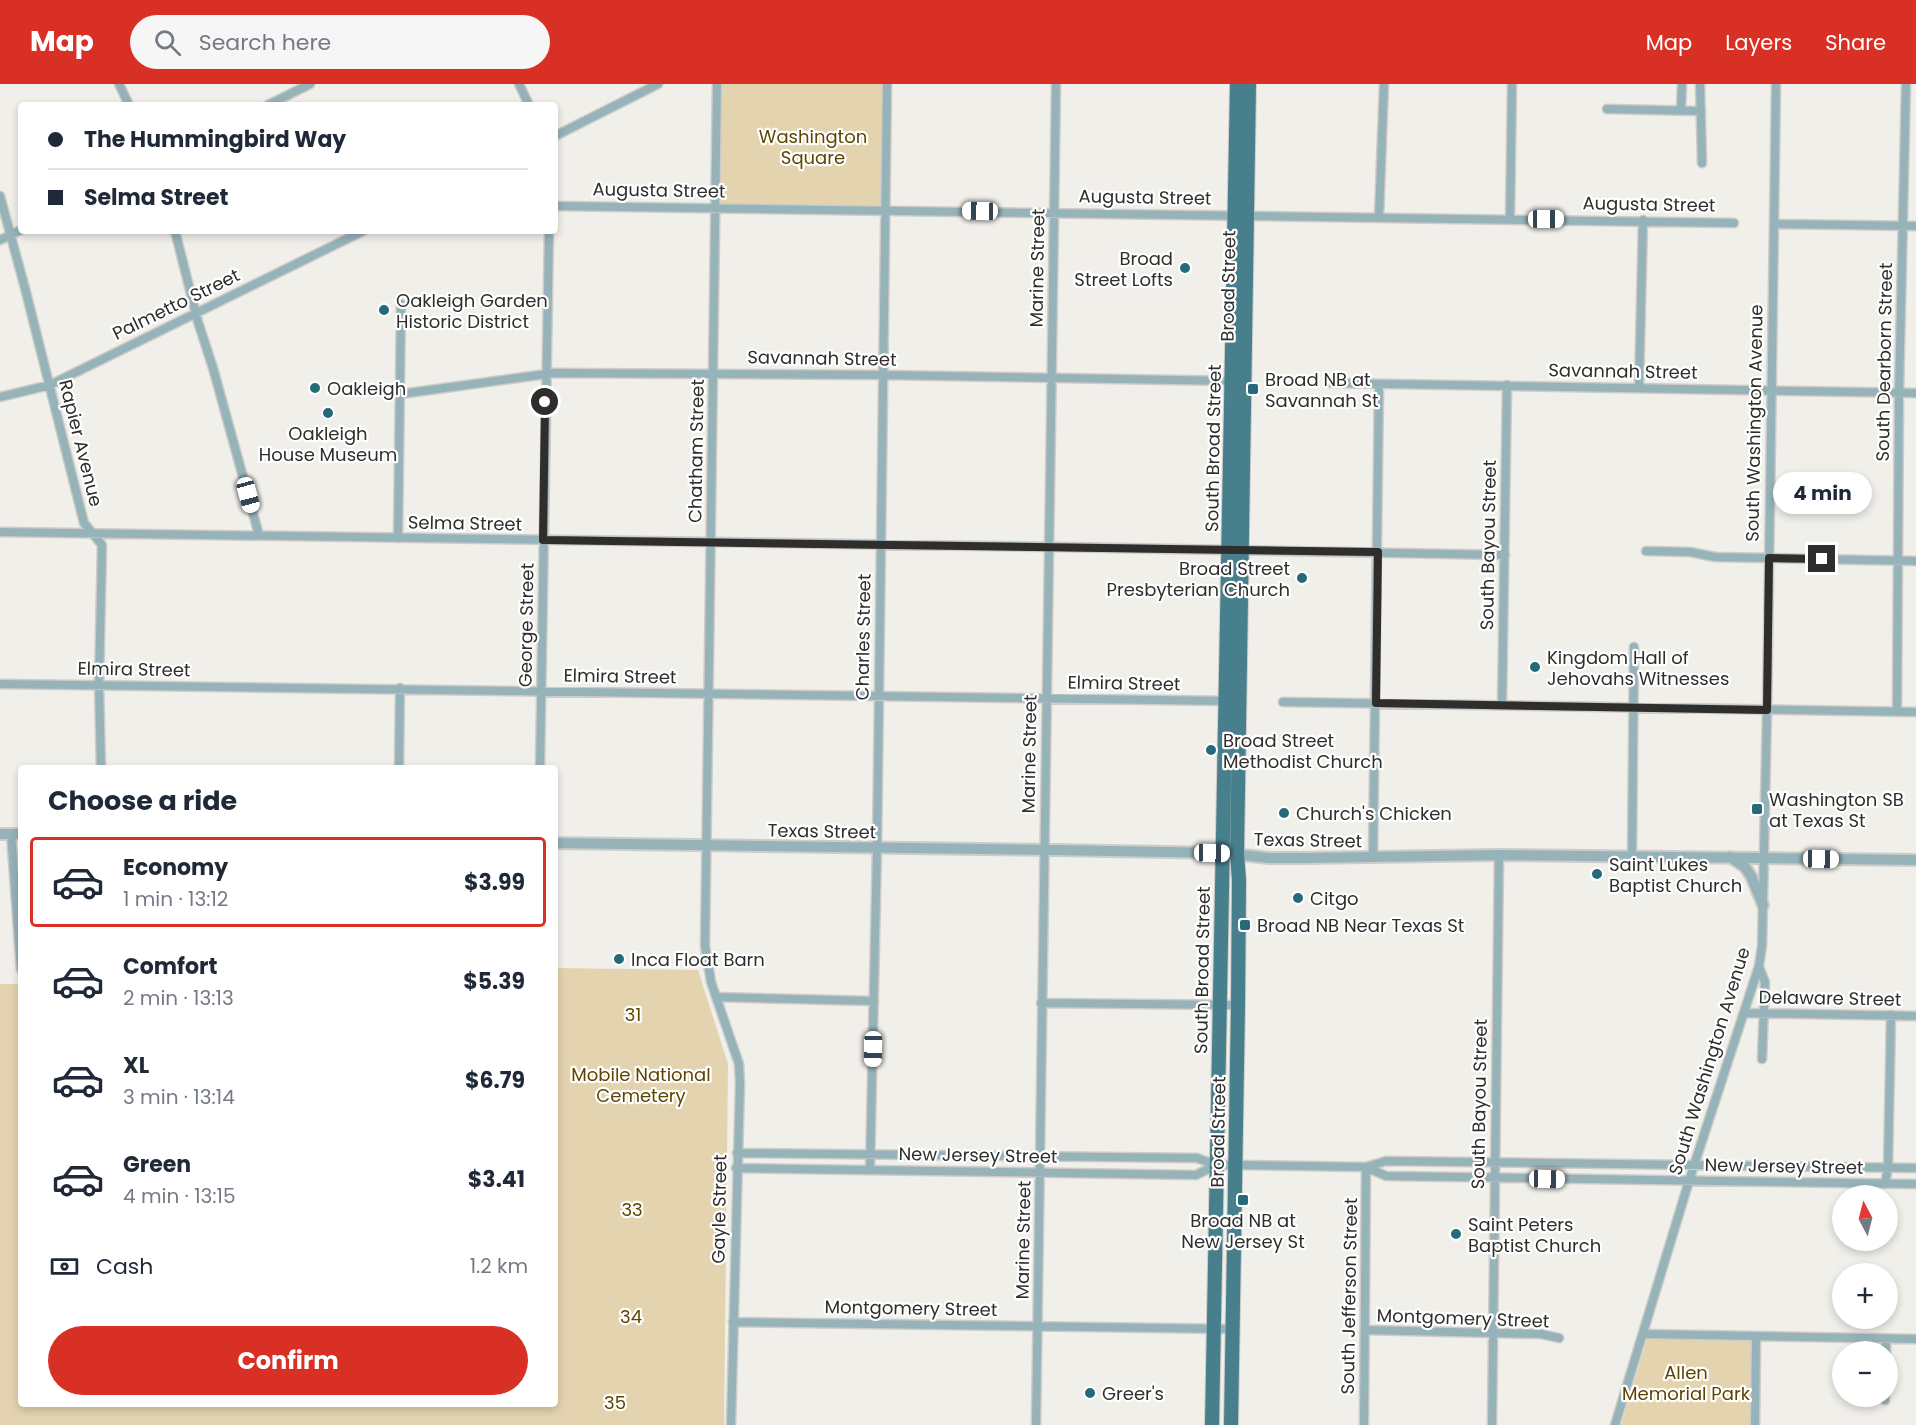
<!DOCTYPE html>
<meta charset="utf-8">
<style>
:root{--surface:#fff;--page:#f6f6f7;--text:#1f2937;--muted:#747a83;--line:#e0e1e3;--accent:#d93025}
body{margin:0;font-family:Poppins,sans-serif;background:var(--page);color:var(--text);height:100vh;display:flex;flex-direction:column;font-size:22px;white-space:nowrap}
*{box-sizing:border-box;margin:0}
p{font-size:20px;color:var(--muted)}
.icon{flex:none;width:33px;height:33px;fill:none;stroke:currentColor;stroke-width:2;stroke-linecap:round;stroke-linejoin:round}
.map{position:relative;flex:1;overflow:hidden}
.panel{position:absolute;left:18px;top:681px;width:540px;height:642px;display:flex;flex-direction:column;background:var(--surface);border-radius:6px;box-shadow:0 3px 9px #0003}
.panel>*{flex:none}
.banner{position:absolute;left:18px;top:18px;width:540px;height:132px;border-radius:6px;box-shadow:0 3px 9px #0003;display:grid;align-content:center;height:132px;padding:0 30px;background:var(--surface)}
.needle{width:39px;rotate:353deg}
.controls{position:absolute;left:1832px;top:1101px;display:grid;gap:12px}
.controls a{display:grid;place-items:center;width:66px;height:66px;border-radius:50%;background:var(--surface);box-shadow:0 3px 9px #0003;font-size:30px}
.end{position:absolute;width:27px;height:27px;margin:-14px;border:8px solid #2f2e2c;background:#fff;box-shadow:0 0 0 3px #fff}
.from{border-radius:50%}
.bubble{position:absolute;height:42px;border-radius:21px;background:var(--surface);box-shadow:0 3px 9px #0003;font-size:20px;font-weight:700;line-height:42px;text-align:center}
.car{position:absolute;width:18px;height:36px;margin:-18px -9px;border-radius:8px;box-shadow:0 0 4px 2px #0007;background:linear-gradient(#fff 24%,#345 0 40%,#fff 0 76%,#345 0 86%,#fff 0)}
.banner b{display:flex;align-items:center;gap:21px;height:57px;font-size:22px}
.banner b+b{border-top:2px solid var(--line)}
.banner i{width:15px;height:15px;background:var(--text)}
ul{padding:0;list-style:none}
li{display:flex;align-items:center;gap:18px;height:90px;margin:0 12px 9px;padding:0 18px;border:3px solid transparent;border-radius:6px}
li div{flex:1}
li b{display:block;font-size:22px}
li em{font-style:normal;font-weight:700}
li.active{border-color:var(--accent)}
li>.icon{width:54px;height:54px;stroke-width:1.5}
h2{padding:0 30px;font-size:27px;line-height:72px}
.pay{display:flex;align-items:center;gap:15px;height:66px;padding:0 30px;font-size:22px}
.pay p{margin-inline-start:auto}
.primary-button{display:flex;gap:12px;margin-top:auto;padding:12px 30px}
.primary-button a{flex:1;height:69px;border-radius:36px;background:var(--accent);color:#fff;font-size:24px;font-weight:700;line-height:69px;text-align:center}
header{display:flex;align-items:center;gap:36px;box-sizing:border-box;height:84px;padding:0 30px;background:var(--accent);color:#fff}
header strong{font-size:28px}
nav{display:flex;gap:33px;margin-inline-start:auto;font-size:21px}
.search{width:420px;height:54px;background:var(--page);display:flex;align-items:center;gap:15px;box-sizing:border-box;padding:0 21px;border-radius:33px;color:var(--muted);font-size:22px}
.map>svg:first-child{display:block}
.green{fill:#e4d3af}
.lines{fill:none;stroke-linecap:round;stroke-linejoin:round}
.minor-casing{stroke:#ceccc8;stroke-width:11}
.tertiary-casing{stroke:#ceccc8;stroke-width:14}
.primary-casing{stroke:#ceccc8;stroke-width:16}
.minor{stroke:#96b3ba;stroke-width:8}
.tertiary{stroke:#96b3ba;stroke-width:10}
.primary{stroke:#477f8c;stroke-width:14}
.route{stroke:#2f2e2c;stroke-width:8}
.poi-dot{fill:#246a79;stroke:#fff;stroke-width:2}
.labels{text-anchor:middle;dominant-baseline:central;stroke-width:4.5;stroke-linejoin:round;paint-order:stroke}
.park-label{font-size:18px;fill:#5d4501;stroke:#fff}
.street-label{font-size:18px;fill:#2f2e2c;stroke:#fff}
.poi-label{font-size:18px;fill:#2f2e2c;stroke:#fff;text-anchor:start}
</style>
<header>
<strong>Map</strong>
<div class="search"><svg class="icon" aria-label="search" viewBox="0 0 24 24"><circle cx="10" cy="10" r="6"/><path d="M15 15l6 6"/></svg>Search here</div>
<nav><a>Map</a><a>Layers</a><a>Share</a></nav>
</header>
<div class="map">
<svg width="1916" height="1341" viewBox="0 0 1916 1341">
<rect width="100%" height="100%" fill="#f1efea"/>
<!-- green -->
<path class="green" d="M717,0H887L884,126L716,123Z
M555,884L698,886L728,980L724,1341H0V900H21V1320H555Z
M1647,1255L1752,1257L1751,1341H1621Z"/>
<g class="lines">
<defs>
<path id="minor" d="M119,0L129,21
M519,0L529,21
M717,0L705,862L711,898L739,980L740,1000L731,1341
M1700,0L1702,79
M268,21L310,0
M1607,25L1701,27
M1681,26L1682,0
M555,52L658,0
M0,112L26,208L84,439L102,461L99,601L101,684
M555,122L1734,139
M1379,133L1384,0
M1510,135L1512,0
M1774,140L1916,142
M175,147L198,238L213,284L259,451
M0,156L21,146
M1330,299L1916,309
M1639,303L1643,136
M401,310L554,289L883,291L1234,297
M0,313L50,301L363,147
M0,448L1058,463L1505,471
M398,454L401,220
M1646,467L1690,468L1715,473L1916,477
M0,600L1229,617
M1283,618L1916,628
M1502,621L1507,301
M1897,628L1899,309L1906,0
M399,684L400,604
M540,684L549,147
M11,750L21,885
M1632,772L1634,563
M1373,774L1379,300
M1759,883L1765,898L1762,975
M716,913L874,917
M1041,919L1238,921
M1744,929L1916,932
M737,1069L1197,1074L1216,1081H1235L1366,1083L1386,1077L1916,1084
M1366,1083L1386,1092L1916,1100
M736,1084L1196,1091L1216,1081
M870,1086L877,764L887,0
M1885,1100L1888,1084L1891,931
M733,1238L1233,1245
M1365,1246L1541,1250L1559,1254
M1643,1250L1916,1255
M1886,1268V1255
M1885,1316V1312
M1036,1341L1056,0
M1364,1341L1366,1083
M1492,1341L1499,771
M1615,1341L1689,1097L1759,882L1762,862L1767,626L1776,0
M1755,1341L1756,1253"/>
<path id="tertiary" d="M0,750H21
M555,759L1053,766L1224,769L1269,774H1305L1499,771L1916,776
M1730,773L1745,783L1751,792L1763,821"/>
<path id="primary" d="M1212,1341L1237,0
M1231,1341L1238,921L1239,796L1237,770L1249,0"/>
</defs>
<!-- minor casing -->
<use href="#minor" class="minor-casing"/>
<!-- tertiary casing -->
<use href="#tertiary" class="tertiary-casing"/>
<!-- primary casing -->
<use href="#primary" class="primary-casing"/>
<!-- minor -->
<use href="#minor" class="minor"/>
<!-- tertiary -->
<use href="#tertiary" class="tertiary"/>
<!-- primary -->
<use href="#primary" class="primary"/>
</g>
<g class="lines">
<!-- route -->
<path class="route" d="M545,318L543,456L1378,468L1376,619L1767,626L1769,474L1822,475"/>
</g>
<!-- markers -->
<g class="poi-dot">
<circle cx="1185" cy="184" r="6"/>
<circle cx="384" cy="226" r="6"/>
<circle cx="315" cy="304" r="6"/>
<rect x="1247" y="299" width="12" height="12" rx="3"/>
<circle cx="328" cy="329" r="6"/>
<circle cx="1302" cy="494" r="6"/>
<circle cx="1535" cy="583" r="6"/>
<circle cx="1211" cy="666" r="6"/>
<rect x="1751" y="719" width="12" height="12" rx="3"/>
<circle cx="1284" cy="729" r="6"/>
<circle cx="1597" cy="790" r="6"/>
<circle cx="1298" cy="814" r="6"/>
<rect x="1239" y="835" width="12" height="12" rx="3"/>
<circle cx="619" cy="875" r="6"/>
<rect x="1237" y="1110" width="12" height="12" rx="3"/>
<circle cx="1456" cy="1150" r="6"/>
<circle cx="1090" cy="1309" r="6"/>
</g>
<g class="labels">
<!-- park labels -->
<g class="park-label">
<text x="813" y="52">Washington<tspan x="813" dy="21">Square</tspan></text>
<text x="633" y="930">31</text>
<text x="641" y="990">Mobile National<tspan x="641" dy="21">Cemetery</tspan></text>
<text x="632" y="1125">33</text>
<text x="631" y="1232">34</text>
<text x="1686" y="1288">Allen<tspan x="1686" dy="21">Memorial Park</tspan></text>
<text x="615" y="1318">35</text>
</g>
<!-- street labels -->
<g class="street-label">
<text transform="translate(659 106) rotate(1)">Augusta Street</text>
<text transform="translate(1145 113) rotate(1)">Augusta Street</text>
<text transform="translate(1649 120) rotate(1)">Augusta Street</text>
<text transform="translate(1037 184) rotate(-89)">Marine Street</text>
<text transform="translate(1228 202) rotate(-89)">Broad Street</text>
<text transform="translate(176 220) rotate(-26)">Palmetto Street</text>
<text transform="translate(822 274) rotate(1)">Savannah Street</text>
<text transform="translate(1884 278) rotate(-89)">South Dearborn Street</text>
<text transform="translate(1623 287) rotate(1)">Savannah Street</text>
<text transform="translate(1754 339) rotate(-89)">South Washington Avenue</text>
<text transform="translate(81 359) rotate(76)">Rapier Avenue</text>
<text transform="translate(1213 364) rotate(-89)">South Broad Street</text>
<text transform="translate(696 367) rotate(-89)">Chatham Street</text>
<text transform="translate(465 439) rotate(1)">Selma Street</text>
<text transform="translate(1488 461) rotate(-89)">South Bayou Street</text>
<text transform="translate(526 541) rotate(-89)">George Street</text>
<text transform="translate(863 553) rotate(-89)">Charles Street</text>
<text transform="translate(134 585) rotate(1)">Elmira Street</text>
<text transform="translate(620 592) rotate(1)">Elmira Street</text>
<text transform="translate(1124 599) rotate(1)">Elmira Street</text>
<text transform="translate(1029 670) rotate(-89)">Marine Street</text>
<text transform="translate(822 747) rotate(1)">Texas Street</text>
<text transform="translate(1308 756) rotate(1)">Texas Street</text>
<text transform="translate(1202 886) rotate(-89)">South Broad Street</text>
<text transform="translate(1830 914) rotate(1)">Delaware Street</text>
<text transform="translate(1709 977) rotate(-73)">South Washington Avenue</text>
<text transform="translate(1479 1020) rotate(-89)">South Bayou Street</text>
<text transform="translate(1218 1048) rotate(-89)">Broad Street</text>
<text transform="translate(978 1071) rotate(1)">New Jersey Street</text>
<text transform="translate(1784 1082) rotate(1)">New Jersey Street</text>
<text transform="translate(719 1125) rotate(-89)">Gayle Street</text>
<text transform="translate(1023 1156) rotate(-89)">Marine Street</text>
<text transform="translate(1349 1212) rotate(-89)">South Jefferson Street</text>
<text transform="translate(911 1224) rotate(1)">Montgomery Street</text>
<text transform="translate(1463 1234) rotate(2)">Montgomery Street</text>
</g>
<!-- poi labels -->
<g class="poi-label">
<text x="1173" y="174" text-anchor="end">Broad<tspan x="1173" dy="21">Street Lofts</tspan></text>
<text x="396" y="216">Oakleigh Garden<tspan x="396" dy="21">Historic District</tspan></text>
<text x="1265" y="295">Broad NB at<tspan x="1265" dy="21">Savannah St</tspan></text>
<text x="327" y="304">Oakleigh</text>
<text x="328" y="349" text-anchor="middle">Oakleigh<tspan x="328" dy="21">House Museum</tspan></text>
<text x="1290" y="484" text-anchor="end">Broad Street<tspan x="1290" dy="21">Presbyterian Church</tspan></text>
<text x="1547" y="573">Kingdom Hall of<tspan x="1547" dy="21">Jehovahs Witnesses</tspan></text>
<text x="1223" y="656">Broad Street<tspan x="1223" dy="21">Methodist Church</tspan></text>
<text x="1769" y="715">Washington SB<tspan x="1769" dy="21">at Texas St</tspan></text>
<text x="1296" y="729">Church's Chicken</text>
<text x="1609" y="780">Saint Lukes<tspan x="1609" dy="21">Baptist Church</tspan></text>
<text x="1310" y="814">Citgo</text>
<text x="1257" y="841">Broad NB Near Texas St</text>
<text x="631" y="875">Inca Float Barn</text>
<text x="1243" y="1136" text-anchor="middle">Broad NB at<tspan x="1243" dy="21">New Jersey St</tspan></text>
<text x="1468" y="1140">Saint Peters<tspan x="1468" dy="21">Baptist Church</tspan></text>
<text x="1102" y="1309">Greer's</text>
</g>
</g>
</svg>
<div class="controls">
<a><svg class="needle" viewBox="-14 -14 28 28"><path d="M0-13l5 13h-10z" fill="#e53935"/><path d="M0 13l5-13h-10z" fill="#747a83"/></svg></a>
<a>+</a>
<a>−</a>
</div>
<i class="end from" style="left:545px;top:318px"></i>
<i class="end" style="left:1822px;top:475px"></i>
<div class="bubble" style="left:1773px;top:388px;width:99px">4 min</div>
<i class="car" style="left:980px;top:127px;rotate:271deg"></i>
<i class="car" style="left:1546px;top:135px;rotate:90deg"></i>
<i class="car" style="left:248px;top:411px;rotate:165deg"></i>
<i class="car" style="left:1212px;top:769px;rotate:91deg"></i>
<i class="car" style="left:1821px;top:775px;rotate:91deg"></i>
<i class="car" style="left:873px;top:965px;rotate:181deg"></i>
<i class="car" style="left:1547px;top:1095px;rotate:91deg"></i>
<div class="banner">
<b><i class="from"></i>The Hummingbird Way</b>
<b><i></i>Selma Street</b>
</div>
<section class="panel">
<h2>Choose a ride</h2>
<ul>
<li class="active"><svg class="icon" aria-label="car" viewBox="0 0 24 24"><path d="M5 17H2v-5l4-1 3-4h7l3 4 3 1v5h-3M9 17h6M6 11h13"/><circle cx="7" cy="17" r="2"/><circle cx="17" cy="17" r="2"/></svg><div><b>Economy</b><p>1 min · 13:12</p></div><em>$3.99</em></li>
<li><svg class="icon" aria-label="car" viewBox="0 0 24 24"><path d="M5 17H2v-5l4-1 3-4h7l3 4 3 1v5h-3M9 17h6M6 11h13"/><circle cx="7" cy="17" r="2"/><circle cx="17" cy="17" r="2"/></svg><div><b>Comfort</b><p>2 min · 13:13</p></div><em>$5.39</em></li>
<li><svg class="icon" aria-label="car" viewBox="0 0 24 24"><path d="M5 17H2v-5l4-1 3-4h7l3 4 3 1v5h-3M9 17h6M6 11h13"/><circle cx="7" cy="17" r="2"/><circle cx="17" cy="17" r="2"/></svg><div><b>XL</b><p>3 min · 13:14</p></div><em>$6.79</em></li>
<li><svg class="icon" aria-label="car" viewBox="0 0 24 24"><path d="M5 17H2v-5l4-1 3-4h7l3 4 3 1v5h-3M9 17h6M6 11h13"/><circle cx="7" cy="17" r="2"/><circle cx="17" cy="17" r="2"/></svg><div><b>Green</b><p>4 min · 13:15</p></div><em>$3.41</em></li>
</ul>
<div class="pay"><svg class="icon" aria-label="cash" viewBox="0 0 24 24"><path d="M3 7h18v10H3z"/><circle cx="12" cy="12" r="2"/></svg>Cash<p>1.2 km</p></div>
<div class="primary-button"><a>Confirm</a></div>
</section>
</div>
